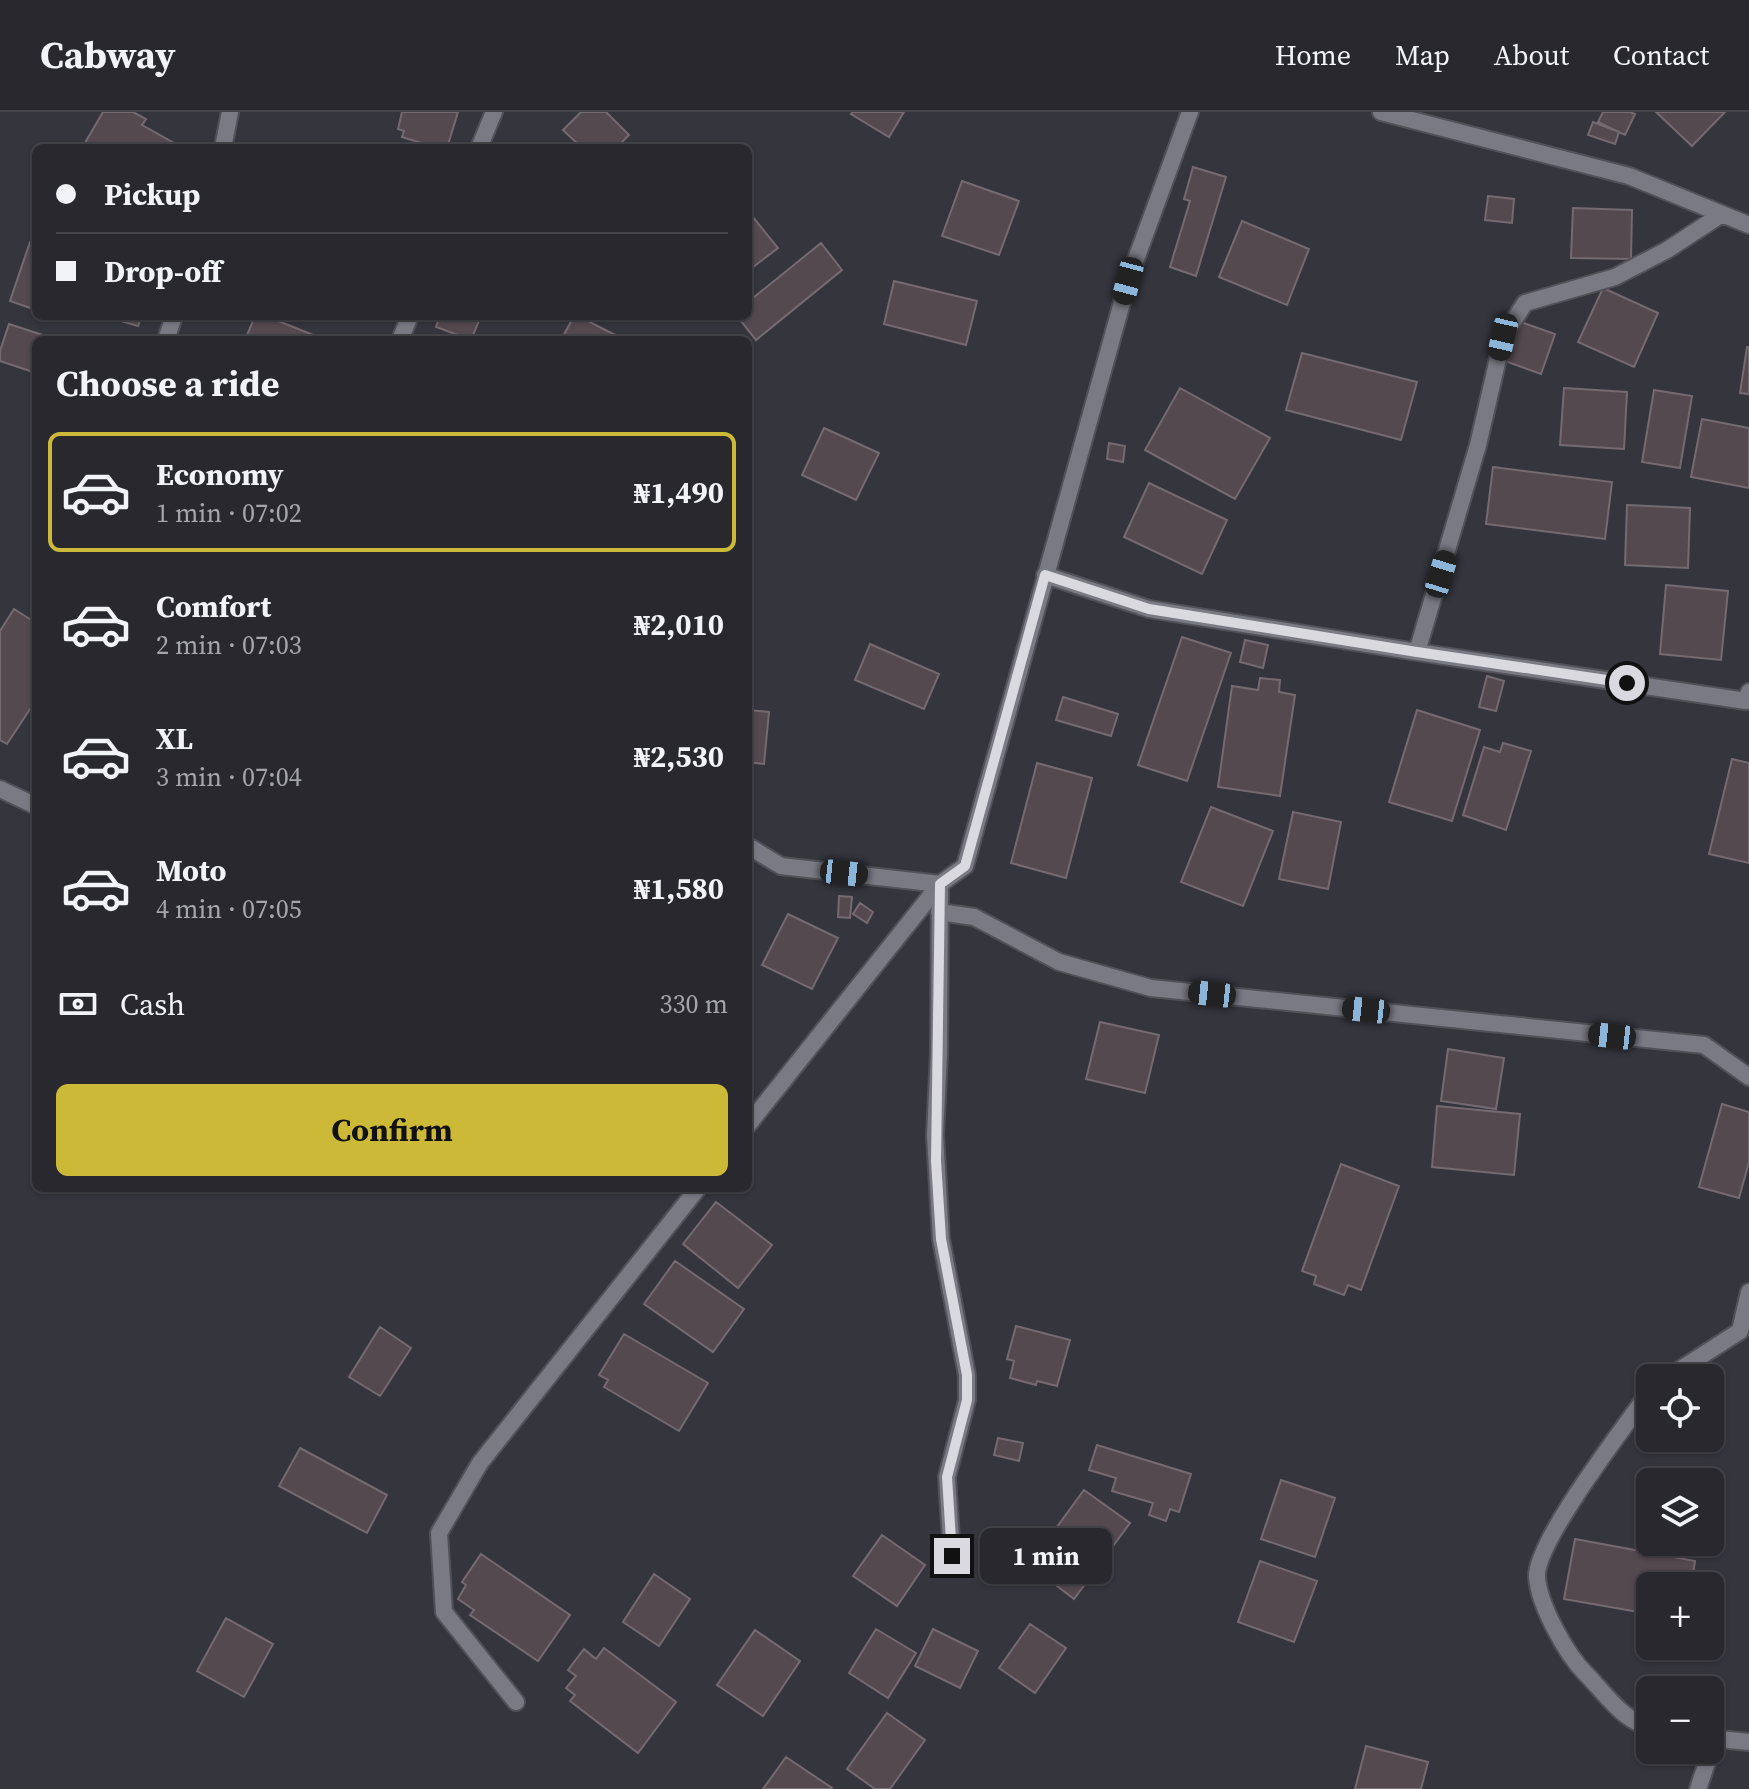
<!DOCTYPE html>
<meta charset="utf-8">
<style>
:root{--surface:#28282e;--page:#34343a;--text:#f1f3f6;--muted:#a5a6aa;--line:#44444a;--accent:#cdb938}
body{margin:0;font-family:"Source Serif 4",serif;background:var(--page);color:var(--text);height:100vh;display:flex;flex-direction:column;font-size:30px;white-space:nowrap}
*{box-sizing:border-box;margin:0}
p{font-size:26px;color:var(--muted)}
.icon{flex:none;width:44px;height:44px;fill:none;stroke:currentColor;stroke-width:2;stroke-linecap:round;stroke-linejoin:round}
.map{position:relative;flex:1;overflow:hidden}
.panel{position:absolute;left:32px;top:224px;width:720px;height:856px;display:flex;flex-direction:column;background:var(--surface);border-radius:12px;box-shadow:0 2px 6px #0004,0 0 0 2px var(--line)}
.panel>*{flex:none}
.guide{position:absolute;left:32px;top:32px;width:720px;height:176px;border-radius:12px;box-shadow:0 2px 6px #0004,0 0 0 2px var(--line);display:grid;align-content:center;height:176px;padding:0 24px;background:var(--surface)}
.fabs{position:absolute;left:1636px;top:1252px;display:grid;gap:16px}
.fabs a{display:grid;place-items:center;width:88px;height:88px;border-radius:12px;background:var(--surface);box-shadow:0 2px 6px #0004,0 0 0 2px var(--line);font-size:40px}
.end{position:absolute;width:36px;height:36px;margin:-18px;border:10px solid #d9d9df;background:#111;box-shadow:0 0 0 4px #111}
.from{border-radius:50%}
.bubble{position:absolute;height:56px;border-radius:12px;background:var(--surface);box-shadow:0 2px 6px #0004,0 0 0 2px var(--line);font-size:26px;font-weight:700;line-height:56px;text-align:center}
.car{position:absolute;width:24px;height:48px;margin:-24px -12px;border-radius:10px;box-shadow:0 0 6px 2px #0007;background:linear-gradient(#222 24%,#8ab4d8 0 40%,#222 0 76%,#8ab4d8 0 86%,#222 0)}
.guide b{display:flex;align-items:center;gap:28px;height:76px;font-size:30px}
.guide b+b{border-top:2px solid var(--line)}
.guide i{width:20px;height:20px;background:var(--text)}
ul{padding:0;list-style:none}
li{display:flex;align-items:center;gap:24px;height:120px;margin:0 16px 12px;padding:0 8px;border:4px solid transparent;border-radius:12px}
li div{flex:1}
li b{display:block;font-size:30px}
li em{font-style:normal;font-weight:700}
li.selected{border-color:var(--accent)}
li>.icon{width:72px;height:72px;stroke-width:1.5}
h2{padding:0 24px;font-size:36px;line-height:96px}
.pay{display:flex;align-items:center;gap:20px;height:88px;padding:0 24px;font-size:30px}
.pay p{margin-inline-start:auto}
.primary-button{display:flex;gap:16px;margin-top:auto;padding:16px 24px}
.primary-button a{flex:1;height:92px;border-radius:12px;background:var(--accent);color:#111;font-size:32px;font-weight:700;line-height:92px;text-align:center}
header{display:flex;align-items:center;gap:48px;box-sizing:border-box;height:112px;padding:0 40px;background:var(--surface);border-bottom:2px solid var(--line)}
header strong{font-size:38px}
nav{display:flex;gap:44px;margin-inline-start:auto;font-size:28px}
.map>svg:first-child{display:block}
.building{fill:#53494f;stroke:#756a70;stroke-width:2}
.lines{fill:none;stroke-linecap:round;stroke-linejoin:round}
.street-casing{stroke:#525159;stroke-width:20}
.street{stroke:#7a7a85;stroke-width:16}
.route{stroke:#d9d9df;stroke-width:10}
</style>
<header>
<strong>Cabway</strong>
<nav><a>Home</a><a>Map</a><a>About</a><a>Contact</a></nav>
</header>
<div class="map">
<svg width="1749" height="1677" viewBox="0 0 1749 1677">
<rect width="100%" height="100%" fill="#35353e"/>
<!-- building -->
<path class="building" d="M103,0H133L146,7L142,13L183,36H82Z
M402,0H458L447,36H438L402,25L404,19L398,17Z
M581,0H606L629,23L616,36H582L563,18Z
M853,0H904L889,25L851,2Z
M1603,0H1630L1635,2L1625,23L1598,10Z
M1656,0H1725L1692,34Z
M1593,10L1619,20L1615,32L1588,23Z
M1193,55L1226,65L1196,164L1170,155L1190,89L1184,87Z
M962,69L1019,89L999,143L942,124Z
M1488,84L1514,87L1512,111L1485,108Z
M1573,96L1632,98L1631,147L1571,146Z
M748,99L778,136L748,159Z
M1242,109L1309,137L1287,193L1219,165Z
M30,130L36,132V198L10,189Z
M821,131L842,158L756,228L737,204H748V190Z
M894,169L977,189L966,233L884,212Z
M1603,176L1658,201L1634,255L1578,230Z
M104,204H142L138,214Z
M255,204H266L316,224L315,228H245Z
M440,204H481L471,228L436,215Z
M574,204H578L625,228H561Z
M1518,209L1555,222L1541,262L1505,249Z
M9,212L58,228H36V261L0,249V239Z
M1747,235H1749V282L1740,281Z
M1302,241L1417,270L1401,328L1286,298Z
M1180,276L1270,326L1235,387L1145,338Z
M1564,276L1627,280L1624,337L1560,333Z
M1654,278L1692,284L1680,356L1642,350Z
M1702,307L1749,316V376L1691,365Z
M824,316L879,341L856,388L802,363Z
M1109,331L1125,334L1123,350L1107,347Z
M1493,355L1612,370L1605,427L1486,412Z
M1149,371L1227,408L1202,462L1124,425Z
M1627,393L1690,396L1688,456L1625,453Z
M1666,473L1728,479L1721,548L1660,542Z
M14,497L36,511V588L7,632L0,628V519Z
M1182,525L1231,541L1187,669L1138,653Z
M1245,528L1268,533L1263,556L1240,550Z
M870,532L939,562L924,597L855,568Z
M1487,564L1504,569L1496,599L1479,595Z
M1260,566L1280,568L1279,580L1295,583L1280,684L1218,675L1232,574L1258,578Z
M1063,585L1118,602L1111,624L1056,608Z
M748,598L769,600L764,652L748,650Z
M1417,598L1480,618L1452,709L1389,690Z
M1503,631L1531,639L1506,718L1463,703L1484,635L1500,640Z
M1732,647L1749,651V751L1709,742Z
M1037,651L1092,666L1066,766L1011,751Z
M1211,695L1273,719L1243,794L1181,770Z
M1293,700L1341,710L1328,777L1279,767Z
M839,784L852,785L850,806L838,805Z
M860,791L873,800L867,811L853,802Z
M788,802L838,826L812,877L762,853Z
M1100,910L1159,923L1145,981L1086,967Z
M1448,937L1504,946L1496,997L1441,989Z
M1722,992L1749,1000V1050L1739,1086L1699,1075Z
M1437,994L1520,1002L1514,1063L1432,1055Z
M1341,1052L1399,1074L1361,1178L1348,1173L1344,1183L1314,1172L1316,1164L1302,1159Z
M716,1090L772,1133L738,1176L683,1132Z
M675,1149L744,1197L713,1240L644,1192Z
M1016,1214L1070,1228L1057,1274L1037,1269L1036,1273L1010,1266L1014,1249L1007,1247Z
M380,1215L411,1236L380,1284L349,1265Z
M624,1222L708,1271L679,1319L604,1275L608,1268L599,1263Z
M998,1326L1023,1331L1019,1349L994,1343Z
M1097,1333L1191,1362L1179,1400L1170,1397L1166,1409L1149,1403L1153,1391L1112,1379L1116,1366L1089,1358Z
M300,1336L387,1383L367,1421L279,1374Z
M1281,1368L1335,1386L1315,1445L1261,1427Z
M1084,1378L1130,1411L1074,1487L1052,1470L1055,1466L1032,1449Z
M882,1423L925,1453L897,1494L853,1464Z
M1575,1427L1695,1449L1691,1474H1650V1502L1564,1487Z
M481,1442L570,1503L538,1549L470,1503L474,1498L458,1487L466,1473L462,1470Z
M1260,1449L1317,1469L1294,1530L1238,1510Z
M654,1462L690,1487L659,1534L623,1510Z
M226,1506L273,1532L244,1585L197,1559Z
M1030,1512L1066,1536L1035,1581L999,1556Z
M876,1517L916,1541L888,1586L849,1561Z
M933,1517L978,1539L960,1576L915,1554Z
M755,1518L800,1549L763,1604L717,1573Z
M604,1536L676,1590L638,1641L570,1589L575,1583L566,1576L576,1564L568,1558L584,1537L596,1547Z
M887,1601L925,1628L890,1677H875L847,1657Z
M1366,1634L1428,1650L1421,1677H1355Z
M786,1645L832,1676L831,1677H763Z"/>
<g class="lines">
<defs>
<path id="street" d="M1381,0L1629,64L1749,113
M223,36L230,0
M479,36L494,0
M166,228L174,204
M400,228L410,204
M1045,463L1149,497L1417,540L1746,589L1749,580
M1417,540L1478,333L1503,225L1525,191L1615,165L1667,138L1722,102
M0,677L36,694
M748,734L781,754L940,772
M939,800L974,805L1059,850L1151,876L1704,933L1749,965
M748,1013L940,772
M1667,1266L1740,1219L1749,1180
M1650,1279C1626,1313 1535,1430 1537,1465C1539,1493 1566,1542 1586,1562C1604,1580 1624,1610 1650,1615
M952,1444L947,1365L967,1288V1263L941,1127L935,1023L939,941L940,772L965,754L1128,169L1190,0
M516,1590L444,1500L439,1421L480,1351L698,1076
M1710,1626L1749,1630
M1698,1677L1715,1627"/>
</defs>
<!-- street casing -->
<use href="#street" class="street-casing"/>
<!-- street -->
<use href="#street" class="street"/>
</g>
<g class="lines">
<!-- route -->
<path class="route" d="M952,1444L947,1365L967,1288V1263L941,1127L936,1049L940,772L965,754L1045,463L1149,497L1417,540L1627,571"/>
</g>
</svg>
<div class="fabs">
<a><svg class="icon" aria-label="locate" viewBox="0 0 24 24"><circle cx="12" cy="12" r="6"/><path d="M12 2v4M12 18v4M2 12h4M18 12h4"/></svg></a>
<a><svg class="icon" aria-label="layers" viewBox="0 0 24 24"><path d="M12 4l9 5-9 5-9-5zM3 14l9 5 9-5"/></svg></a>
<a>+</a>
<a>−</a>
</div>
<i class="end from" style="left:1627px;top:571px"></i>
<i class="end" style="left:952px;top:1444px"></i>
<div class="bubble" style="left:980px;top:1416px;width:132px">1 min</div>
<i class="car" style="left:1128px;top:169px;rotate:195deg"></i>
<i class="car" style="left:1503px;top:225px;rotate:193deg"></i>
<i class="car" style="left:1441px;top:462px;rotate:17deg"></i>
<i class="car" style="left:844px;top:761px;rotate:96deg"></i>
<i class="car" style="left:1212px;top:882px;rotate:276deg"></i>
<i class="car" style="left:1366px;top:898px;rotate:276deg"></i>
<i class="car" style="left:1612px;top:924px;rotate:276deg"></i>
<div class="guide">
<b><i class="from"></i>Pickup</b>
<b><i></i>Drop-off</b>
</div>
<section class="panel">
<h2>Choose a ride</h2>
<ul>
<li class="selected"><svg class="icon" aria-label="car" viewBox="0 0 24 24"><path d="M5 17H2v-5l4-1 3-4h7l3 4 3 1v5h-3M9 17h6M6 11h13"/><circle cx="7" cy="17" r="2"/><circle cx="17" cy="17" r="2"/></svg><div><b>Economy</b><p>1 min · 07:02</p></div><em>₦1,490</em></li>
<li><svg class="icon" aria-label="car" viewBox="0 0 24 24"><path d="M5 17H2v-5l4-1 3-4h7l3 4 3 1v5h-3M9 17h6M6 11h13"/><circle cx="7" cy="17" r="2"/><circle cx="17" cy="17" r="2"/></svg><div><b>Comfort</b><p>2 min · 07:03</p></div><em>₦2,010</em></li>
<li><svg class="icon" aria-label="car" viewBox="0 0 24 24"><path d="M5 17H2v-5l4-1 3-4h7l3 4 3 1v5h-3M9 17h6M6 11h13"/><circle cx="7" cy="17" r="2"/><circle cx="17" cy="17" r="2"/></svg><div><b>XL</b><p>3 min · 07:04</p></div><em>₦2,530</em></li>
<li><svg class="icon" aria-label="car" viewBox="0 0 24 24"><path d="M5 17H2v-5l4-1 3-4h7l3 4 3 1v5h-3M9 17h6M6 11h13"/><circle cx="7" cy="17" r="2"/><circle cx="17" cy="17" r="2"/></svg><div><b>Moto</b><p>4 min · 07:05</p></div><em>₦1,580</em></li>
</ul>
<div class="pay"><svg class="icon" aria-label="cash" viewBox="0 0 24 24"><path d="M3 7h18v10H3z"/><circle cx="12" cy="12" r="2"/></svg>Cash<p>330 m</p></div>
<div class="primary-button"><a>Confirm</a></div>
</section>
</div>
